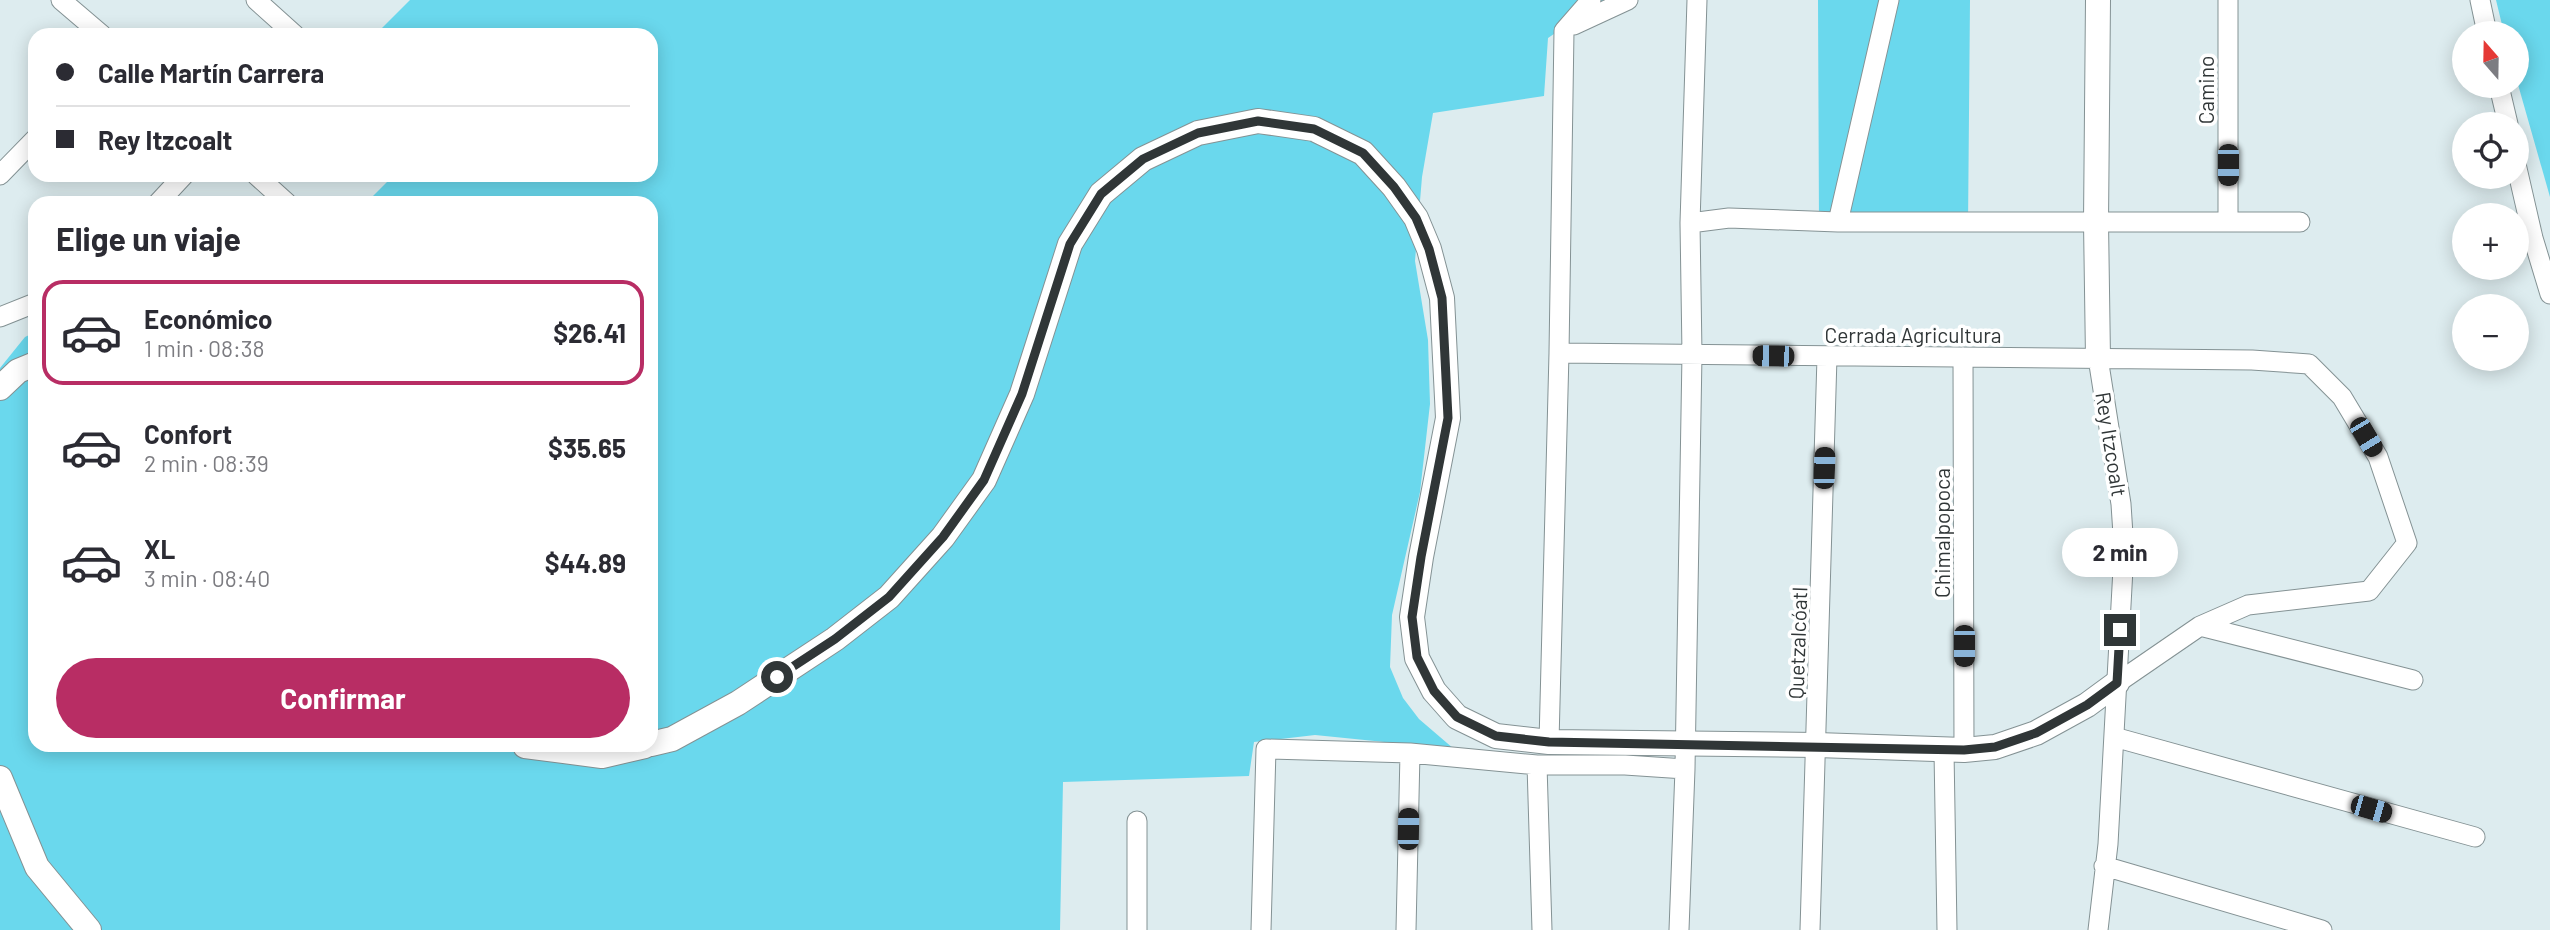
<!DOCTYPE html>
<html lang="es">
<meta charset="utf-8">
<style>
:root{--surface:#fff;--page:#f7f7f7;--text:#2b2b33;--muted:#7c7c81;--line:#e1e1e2;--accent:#b82d64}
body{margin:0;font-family:Barlow,sans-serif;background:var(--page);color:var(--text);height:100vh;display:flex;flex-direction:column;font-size:26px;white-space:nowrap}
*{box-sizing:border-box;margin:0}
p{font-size:23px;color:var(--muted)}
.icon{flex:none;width:38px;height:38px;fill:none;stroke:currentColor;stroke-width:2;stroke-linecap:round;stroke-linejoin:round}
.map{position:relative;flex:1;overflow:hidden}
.details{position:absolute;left:28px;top:196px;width:630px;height:556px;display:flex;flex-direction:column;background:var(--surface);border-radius:21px;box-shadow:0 4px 18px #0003}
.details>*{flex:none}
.top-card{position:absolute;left:28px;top:28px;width:630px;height:154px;border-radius:21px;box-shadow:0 4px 18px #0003;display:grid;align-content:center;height:154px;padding:0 28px;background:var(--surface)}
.needle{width:46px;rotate:340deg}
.fabs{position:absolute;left:2452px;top:21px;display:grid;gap:14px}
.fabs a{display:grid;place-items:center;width:77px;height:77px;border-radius:50%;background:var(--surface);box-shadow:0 4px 18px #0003;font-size:35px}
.end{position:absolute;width:32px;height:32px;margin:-16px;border:9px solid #303637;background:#fff;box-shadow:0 0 0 4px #fff}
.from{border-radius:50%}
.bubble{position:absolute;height:49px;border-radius:24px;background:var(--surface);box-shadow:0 4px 18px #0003;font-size:23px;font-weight:700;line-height:49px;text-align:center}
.car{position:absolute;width:21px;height:42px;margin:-21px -10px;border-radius:9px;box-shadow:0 0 5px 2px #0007;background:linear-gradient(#222 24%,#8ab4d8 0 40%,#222 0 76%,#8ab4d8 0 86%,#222 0)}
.top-card b{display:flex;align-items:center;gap:24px;height:66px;font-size:26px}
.top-card b+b{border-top:2px solid var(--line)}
.top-card i{width:18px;height:18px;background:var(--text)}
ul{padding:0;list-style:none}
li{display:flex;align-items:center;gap:21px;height:105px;margin:0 14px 10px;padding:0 14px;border:4px solid transparent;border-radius:21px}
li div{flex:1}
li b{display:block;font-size:26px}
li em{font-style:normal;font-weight:700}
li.active{border-color:var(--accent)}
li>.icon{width:63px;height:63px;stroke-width:1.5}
h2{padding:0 28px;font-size:32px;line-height:84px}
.primary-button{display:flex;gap:14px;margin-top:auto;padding:14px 28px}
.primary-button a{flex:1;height:80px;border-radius:42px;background:var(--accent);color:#fff;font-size:28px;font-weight:700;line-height:80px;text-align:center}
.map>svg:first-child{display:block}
.green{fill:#6ad8ed}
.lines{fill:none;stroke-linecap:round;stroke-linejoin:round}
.minor-casing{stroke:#849294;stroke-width:21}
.tertiary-casing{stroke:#849294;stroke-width:26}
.minor{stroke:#fff;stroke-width:19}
.tertiary{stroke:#fff;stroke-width:24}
.route{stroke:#303637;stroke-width:9}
.labels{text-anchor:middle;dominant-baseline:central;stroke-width:7;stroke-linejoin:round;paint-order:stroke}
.street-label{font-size:21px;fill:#303637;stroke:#fff}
</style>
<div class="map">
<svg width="2550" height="930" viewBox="0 0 2550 930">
<rect width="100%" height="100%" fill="#ddecef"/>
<!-- green -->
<path class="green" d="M410,0H1604L1548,38L1544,96L1433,113L1422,177L1415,261L1428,340L1430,404L1420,492L1392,615L1390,667L1403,698L1419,719L1454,749L1315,735L1254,742L1249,776L1063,782L1060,930H0V368L25,337L35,332V746H651V203H366L394,175H651V35H375Z
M1818,0H1970L1968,226L1819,227Z
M2496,0H2550V197L2517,81L2516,33H2504Z"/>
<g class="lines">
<defs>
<path id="minor" d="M61,0L102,35
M256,0L295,35
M2480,0L2487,33
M1574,25L1628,0
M2499,86L2508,124
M2516,164L2533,238L2550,294
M0,175L35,139
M256,175L287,203
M158,203L184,175
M2228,221V0
M1838,222L1889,0
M1690,223L1729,218L1838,222H2300
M0,317L35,303
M1559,353L2252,360L2309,364L2342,397L2378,457L2407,543L2369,591L2248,605L2200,626L2117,683
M1963,357L1964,750
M2200,626L2413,680
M2114,737L2475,837
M1549,742L1559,353L1564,31L1591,0
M1944,751L1947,930
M1537,765L1542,930
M1137,821V930
M2104,866L2322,930
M1261,930L1266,749L1410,753L1537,765H1625L1685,769
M1406,930L1410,753
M1679,930L1685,769L1692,354L1690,223L1697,0
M1810,930L1827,357
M2098,930L2108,844L2124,550L2121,504L2098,358"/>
<path id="tertiary" d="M2098,0L2096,222L2098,358
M0,388L18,371L35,364
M651,744L672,739L738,703L835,639L889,597L943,537L984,480L1022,394L1070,244L1101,194L1143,159L1198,133L1258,121L1314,129L1363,153L1394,187L1416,218L1429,249L1442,298L1448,418L1421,557L1412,617L1417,658L1434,691L1457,717L1496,736L1549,742L1817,745L1964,750L1995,747L2036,733L2087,705L2117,683
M525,746L602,756L645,746
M0,778L37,867L89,930"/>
</defs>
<!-- minor casing -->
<use href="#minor" class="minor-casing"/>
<!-- tertiary casing -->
<use href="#tertiary" class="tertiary-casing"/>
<!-- minor -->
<use href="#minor" class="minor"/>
<!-- tertiary -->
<use href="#tertiary" class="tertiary"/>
</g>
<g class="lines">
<!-- route -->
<path class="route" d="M777,677L835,639L889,597L943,537L984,480L1022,394L1070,244L1101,194L1143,159L1198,133L1258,121L1314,129L1363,153L1394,187L1416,218L1429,249L1442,298L1448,418L1421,557L1412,617L1417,657L1434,691L1457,717L1496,736L1549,742L1964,750L1995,747L2036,733L2087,705L2117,683L2120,630"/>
</g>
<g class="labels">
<!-- street labels -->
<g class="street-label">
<text transform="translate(2205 90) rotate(-90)">Camino</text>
<text x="1913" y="334">Cerrada Agricultura</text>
<text transform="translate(2112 444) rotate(81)">Rey Itzcoalt</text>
<text transform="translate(1941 533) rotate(-90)">Chimalpopoca</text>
<text transform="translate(1797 643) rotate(-88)">Quetzalcóatl</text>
</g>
</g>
</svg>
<div class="fabs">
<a><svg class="needle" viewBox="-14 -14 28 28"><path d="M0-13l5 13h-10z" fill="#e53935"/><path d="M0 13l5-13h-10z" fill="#7c7c81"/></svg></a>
<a><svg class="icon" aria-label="locate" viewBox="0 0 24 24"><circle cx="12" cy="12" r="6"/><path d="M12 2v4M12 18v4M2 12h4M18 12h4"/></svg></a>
<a>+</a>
<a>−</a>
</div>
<i class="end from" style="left:777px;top:677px"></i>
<i class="end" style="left:2120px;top:630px"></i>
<div class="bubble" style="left:2062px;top:528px;width:116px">2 min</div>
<i class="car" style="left:2228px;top:165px;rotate:180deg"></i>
<i class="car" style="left:1773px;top:356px;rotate:271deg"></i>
<i class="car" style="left:2366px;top:437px;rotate:149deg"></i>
<i class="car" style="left:1824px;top:468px;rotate:2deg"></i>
<i class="car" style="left:1964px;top:646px;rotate:180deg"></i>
<i class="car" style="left:2371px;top:809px;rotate:106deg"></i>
<i class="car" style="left:1408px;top:829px;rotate:1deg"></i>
<div class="top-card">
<b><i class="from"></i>Calle Martín Carrera</b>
<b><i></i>Rey Itzcoalt</b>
</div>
<section class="details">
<h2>Elige un viaje</h2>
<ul>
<li class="active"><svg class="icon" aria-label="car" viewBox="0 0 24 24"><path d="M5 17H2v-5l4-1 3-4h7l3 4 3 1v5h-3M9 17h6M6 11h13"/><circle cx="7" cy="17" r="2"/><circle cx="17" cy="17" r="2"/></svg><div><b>Económico</b><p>1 min · 08:38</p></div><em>$26.41</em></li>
<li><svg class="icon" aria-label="car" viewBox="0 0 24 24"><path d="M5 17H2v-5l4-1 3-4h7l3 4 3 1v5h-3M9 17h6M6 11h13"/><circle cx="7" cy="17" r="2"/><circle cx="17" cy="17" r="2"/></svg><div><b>Confort</b><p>2 min · 08:39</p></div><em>$35.65</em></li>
<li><svg class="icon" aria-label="car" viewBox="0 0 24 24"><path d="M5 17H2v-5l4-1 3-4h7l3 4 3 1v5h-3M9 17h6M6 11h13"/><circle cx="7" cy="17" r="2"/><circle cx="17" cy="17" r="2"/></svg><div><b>XL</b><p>3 min · 08:40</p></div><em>$44.89</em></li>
</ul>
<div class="primary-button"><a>Confirmar</a></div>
</section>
</div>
